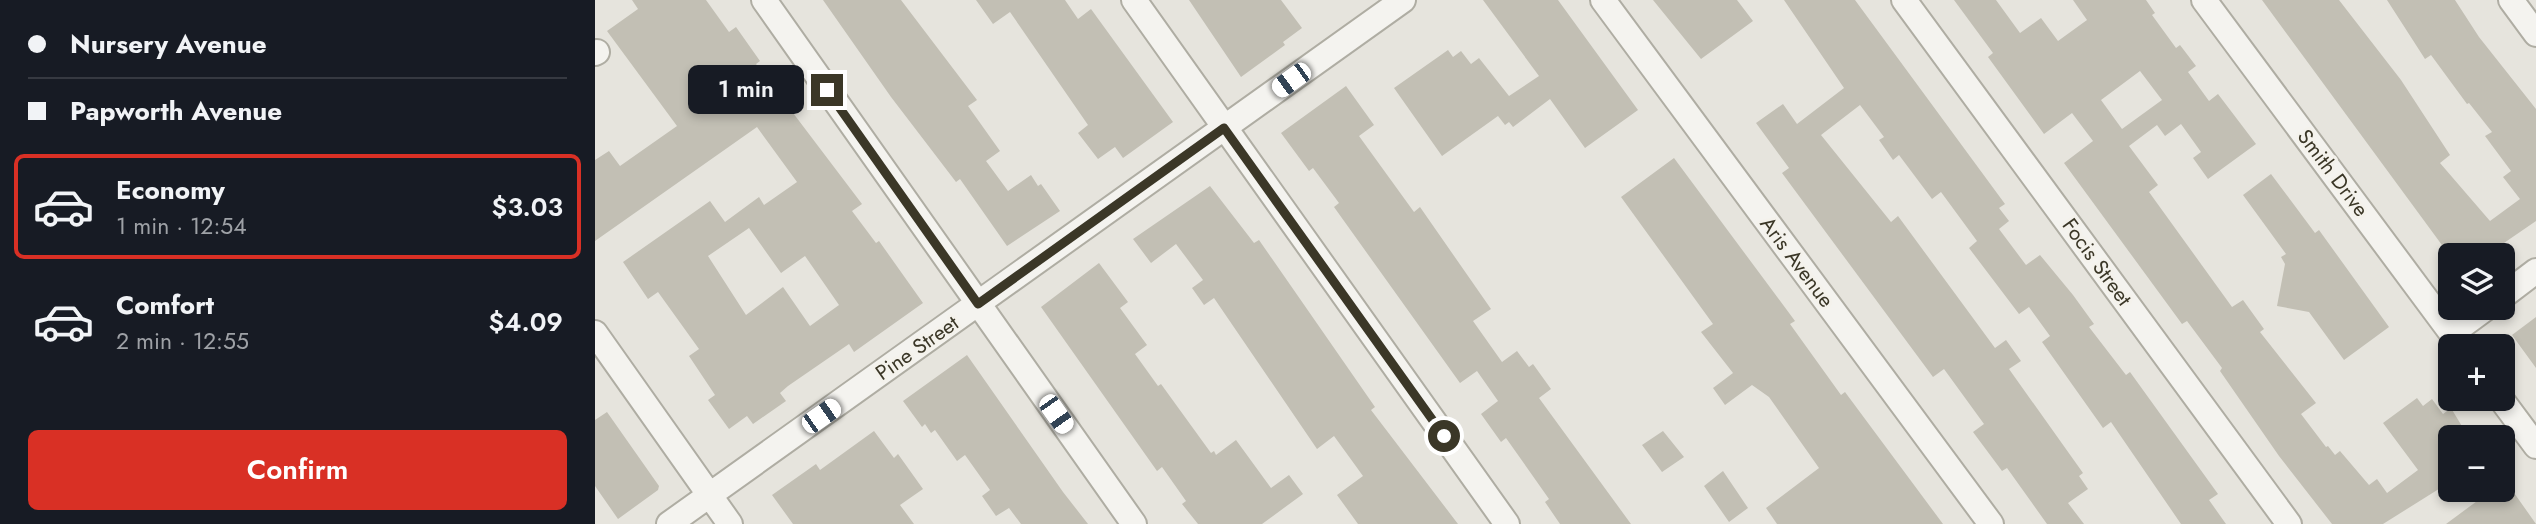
<!DOCTYPE html>
<meta charset="utf-8">
<style>
:root{--surface:#171b24;--page:#242831;--text:#f1f3f6;--muted:#9ea1a6;--line:#363941;--accent:#d93025}
body{margin:0;font-family:Jost,sans-serif;background:var(--page);color:var(--text);height:100vh;display:flex;flex-direction:column;font-size:26px;white-space:nowrap}
*{box-sizing:border-box;margin:0}
p{font-size:23px;color:var(--muted)}
.icon{flex:none;width:38px;height:38px;fill:none;stroke:currentColor;stroke-width:2;stroke-linecap:round;stroke-linejoin:round}
.map{position:relative;flex:1;overflow:hidden}
.drawer{display:flex;flex-direction:column;background:var(--surface);width:595px}
.drawer>*{flex:none}
.hud{display:grid;align-content:center;height:154px;padding:0 28px;background:var(--surface)}
.fabs{position:absolute;left:1843px;top:243px;display:grid;gap:14px}
.fabs a{display:grid;place-items:center;width:77px;height:77px;border-radius:10px;background:var(--surface);box-shadow:0 4px 10px #0003;font-size:35px}
.end{position:absolute;width:32px;height:32px;margin:-16px;border:9px solid #3b3727;background:#fff;box-shadow:0 0 0 4px #fff}
.from{border-radius:50%}
.bubble{position:absolute;height:49px;border-radius:10px;background:var(--surface);box-shadow:0 4px 10px #0003;font-size:23px;font-weight:600;line-height:49px;text-align:center}
.car{position:absolute;width:21px;height:42px;margin:-21px -10px;border-radius:9px;box-shadow:0 0 5px 2px #0007;background:linear-gradient(#fff 24%,#345 0 40%,#fff 0 76%,#345 0 86%,#fff 0)}
.hud b{display:flex;align-items:center;gap:24px;height:66px;font-size:26px}
.hud b+b{border-top:2px solid var(--line)}
.hud i{width:18px;height:18px;background:var(--text)}
ul{padding:0;list-style:none}
li{display:flex;align-items:center;gap:21px;height:105px;margin:0 14px 10px;padding:0 14px;border:4px solid transparent;border-radius:10px}
li div{flex:1}
li b{display:block;font-size:26px}
li em{font-style:normal;font-weight:600}
li.current{border-color:var(--accent)}
li>.icon{width:63px;height:63px;stroke-width:1.5}
.primary-button{display:flex;gap:14px;margin-top:auto;padding:14px 28px}
.primary-button a{flex:1;height:80px;border-radius:10px;background:var(--accent);color:#fff;font-size:28px;font-weight:600;line-height:80px;text-align:center}
main{display:flex;flex:1;min-height:0}
.map>svg:first-child{display:block}
.building{fill:#c2bfb4;fill-rule:evenodd}
.lines{fill:none;stroke-linecap:round;stroke-linejoin:round}
.street-casing{stroke:#afada3;stroke-width:28}
.street{stroke:#f4f3ef;stroke-width:24}
.route{stroke:#3b3727;stroke-width:9}
.labels{text-anchor:middle;dominant-baseline:central;stroke-width:6;stroke-linejoin:round;paint-order:stroke}
.street-label{font-size:21px;fill:#3b3727;stroke:#f4f2ec}
</style>
<main>
<section class="drawer">
<div class="hud">
<b><i class="from"></i>Nursery Avenue</b>
<b><i></i>Papworth Avenue</b>
</div>
<ul>
<li class="current"><svg class="icon" aria-label="car" viewBox="0 0 24 24"><path d="M5 17H2v-5l4-1 3-4h7l3 4 3 1v5h-3M9 17h6M6 11h13"/><circle cx="7" cy="17" r="2"/><circle cx="17" cy="17" r="2"/></svg><div><b>Economy</b><p>1 min · 12:54</p></div><em>$3.03</em></li>
<li><svg class="icon" aria-label="car" viewBox="0 0 24 24"><path d="M5 17H2v-5l4-1 3-4h7l3 4 3 1v5h-3M9 17h6M6 11h13"/><circle cx="7" cy="17" r="2"/><circle cx="17" cy="17" r="2"/></svg><div><b>Comfort</b><p>2 min · 12:55</p></div><em>$4.09</em></li>
</ul>
<div class="primary-button"><a>Confirm</a></div>
</section>
<div class="map">
<svg width="1941" height="524" viewBox="0 0 1941 524">
<rect width="100%" height="100%" fill="#e6e4dd"/>
<!-- building -->
<path class="building" d="M37,0H111L134,32L141,27L165,61L161,64L267,204L257,211L281,243L284,241L328,303L259,352L254,344L193,386L185,393L191,401L158,424L152,416L134,429L113,400L120,395L94,356L104,349L63,292L53,299L28,262L115,201L130,222L164,197L169,205L202,182L162,127L0,241V160L14,151L25,166L82,126L12,31L43,9ZM154,228L186,273L210,256L244,305L215,326L188,287L151,315L113,256Z
M228,0H306L382,100L373,106L405,151L391,161L413,191L436,175L443,186L446,184L465,211L412,246L365,179L361,182L296,97Z
M381,0H470L483,19L496,9L578,122L528,158L520,147L503,159L483,133L493,125L415,12L398,24Z
M594,0H686L707,28L688,42L690,45L646,77Z
M888,0H963L1043,110L990,148L955,99L918,127L914,122L910,125L903,116L847,156L799,88L853,50L858,57L866,51L876,64L884,58L914,96L944,76Z
M1058,0H1142L1158,21L1106,59Z
M1189,0H1260L1410,204L1404,208L1414,221L1404,229L1431,265L1445,255L1478,295L1499,324L1494,327L1531,375L1535,372L1623,494L1614,500L1631,524H1586L1516,422L1508,428L1447,342L1455,336L1434,307L1424,314L1374,248L1382,241L1346,192L1337,199L1304,155L1298,160L1284,140L1289,137L1265,105L1226,135L1296,222L1303,216L1400,348L1411,340L1426,361L1414,369L1488,473L1484,476L1493,489L1473,503L1489,524H1452L1412,468L1407,471L1378,432L1389,424L1349,369L1338,377L1187,173L1194,168L1161,123L1188,104L1202,124L1249,88Z
M1359,0H1401L1425,33L1446,18L1463,41L1492,20L1478,0H1551L1560,13L1557,15L1581,48L1585,45L1601,66L1593,72L1614,101L1623,94L1661,144L1613,179L1598,158L1606,152L1586,124L1570,136L1562,125L1534,146L1563,185L1554,192L1637,307L1648,300L1669,329L1665,332L1721,403L1706,414L1731,447L1733,446L1740,455L1745,451L1774,485L1782,479L1792,493L1823,470L1788,423L1822,398L1828,406L1837,399L1848,414L1856,408L1874,438H1855V482L1788,524H1737L1684,456L1625,371L1627,368L1592,321L1587,324L1469,163L1498,141L1477,113L1449,134L1393,57L1398,53ZM1545,71L1567,100L1527,129L1506,100Z
M1667,0H1744L1806,80L1855,155L1845,163L1895,221L1925,199L1908,177L1916,171L1890,136L1897,132L1874,103L1872,104L1836,55L1830,59L1792,0H1860L1884,37L1941,109V221L1890,256H1855Z
M751,86L779,125L764,136L819,212L825,207L896,309L878,321L907,362L922,351L934,367L938,364L956,389L944,398L1036,524H965L950,502L954,499L911,438L906,442L886,414L903,401L882,371L865,383L739,207L744,203L718,168L714,171L686,133Z
M1079,158L1200,321L1195,324L1246,395L1250,392L1348,524H1182L1171,508L1224,468L1174,397L1157,385L1130,405L1118,388L1138,373L1106,332L1118,324L1026,197Z
M1676,174L1720,233L1724,230L1794,327L1749,360L1714,312L1682,306L1690,264L1686,257L1691,254L1648,195Z
M615,186L659,243L664,240L780,407L776,410L863,524H763L742,495L768,476L739,436L722,449L619,298L609,305L597,288L608,280L581,244L556,263L538,239Z
M504,263L533,302L525,308L552,345L540,354L563,386L566,384L616,453L619,451L621,455L641,440L676,488L694,475L708,494L667,524H603L587,504L591,501L567,467L562,471L446,307Z
M1941,317V368L1917,335Z
M372,355L468,492L493,524H426L414,508L401,516L387,496L395,490L370,455L362,461L340,430L336,433L330,424L327,427L308,401Z
M12,412L64,486L63,490L23,519L0,486V420Z
M279,431L299,458L303,454L328,489L305,505L319,524H198L177,495L221,464L225,470Z
M1068,431L1089,457L1067,472L1047,445Z
M1128,471L1153,508L1134,522L1109,486Z
M1897,490H1917L1941,524H1851Z"/>
<g class="lines">
<defs>
<path id="street" d="M169,0L539,524
M539,0L912,524
M1008,0L1396,524
M1309,0L1694,524
M1609,0L1866,346
M1916,0L1941,34
M0,53L2,52
M1908,296L1941,271
M0,333L135,524
M1857,333L1891,308
M1906,399L1941,446
M74,524L808,0"/>
</defs>
<!-- street casing -->
<use href="#street" class="street-casing"/>
<!-- street -->
<use href="#street" class="street"/>
</g>
<g class="lines">
<!-- route -->
<path class="route" d="M232,90L383,304L629,128L849,436"/>
</g>
<g class="labels">
<!-- street labels -->
<g class="street-label">
<text transform="translate(1738 173) rotate(53)">Smith Drive</text>
<text transform="translate(1202 262) rotate(53)">Aris Avenue</text>
<text transform="translate(1502 262) rotate(54)">Focis Street</text>
<text transform="translate(322 348) rotate(-35)">Pine Street</text>
</g>
</g>
</svg>
<div class="fabs">
<a><svg class="icon" aria-label="layers" viewBox="0 0 24 24"><path d="M12 4l9 5-9 5-9-5zM3 14l9 5 9-5"/></svg></a>
<a>+</a>
<a>−</a>
</div>
<i class="end from" style="left:849px;top:436px"></i>
<i class="end" style="left:232px;top:90px"></i>
<div class="bubble" style="left:93px;top:65px;width:116px">1 min</div>
<i class="car" style="left:696px;top:80px;rotate:234deg"></i>
<i class="car" style="left:461px;top:414px;rotate:145deg"></i>
<i class="car" style="left:226px;top:416px;rotate:55deg"></i>
</div>
</main>
